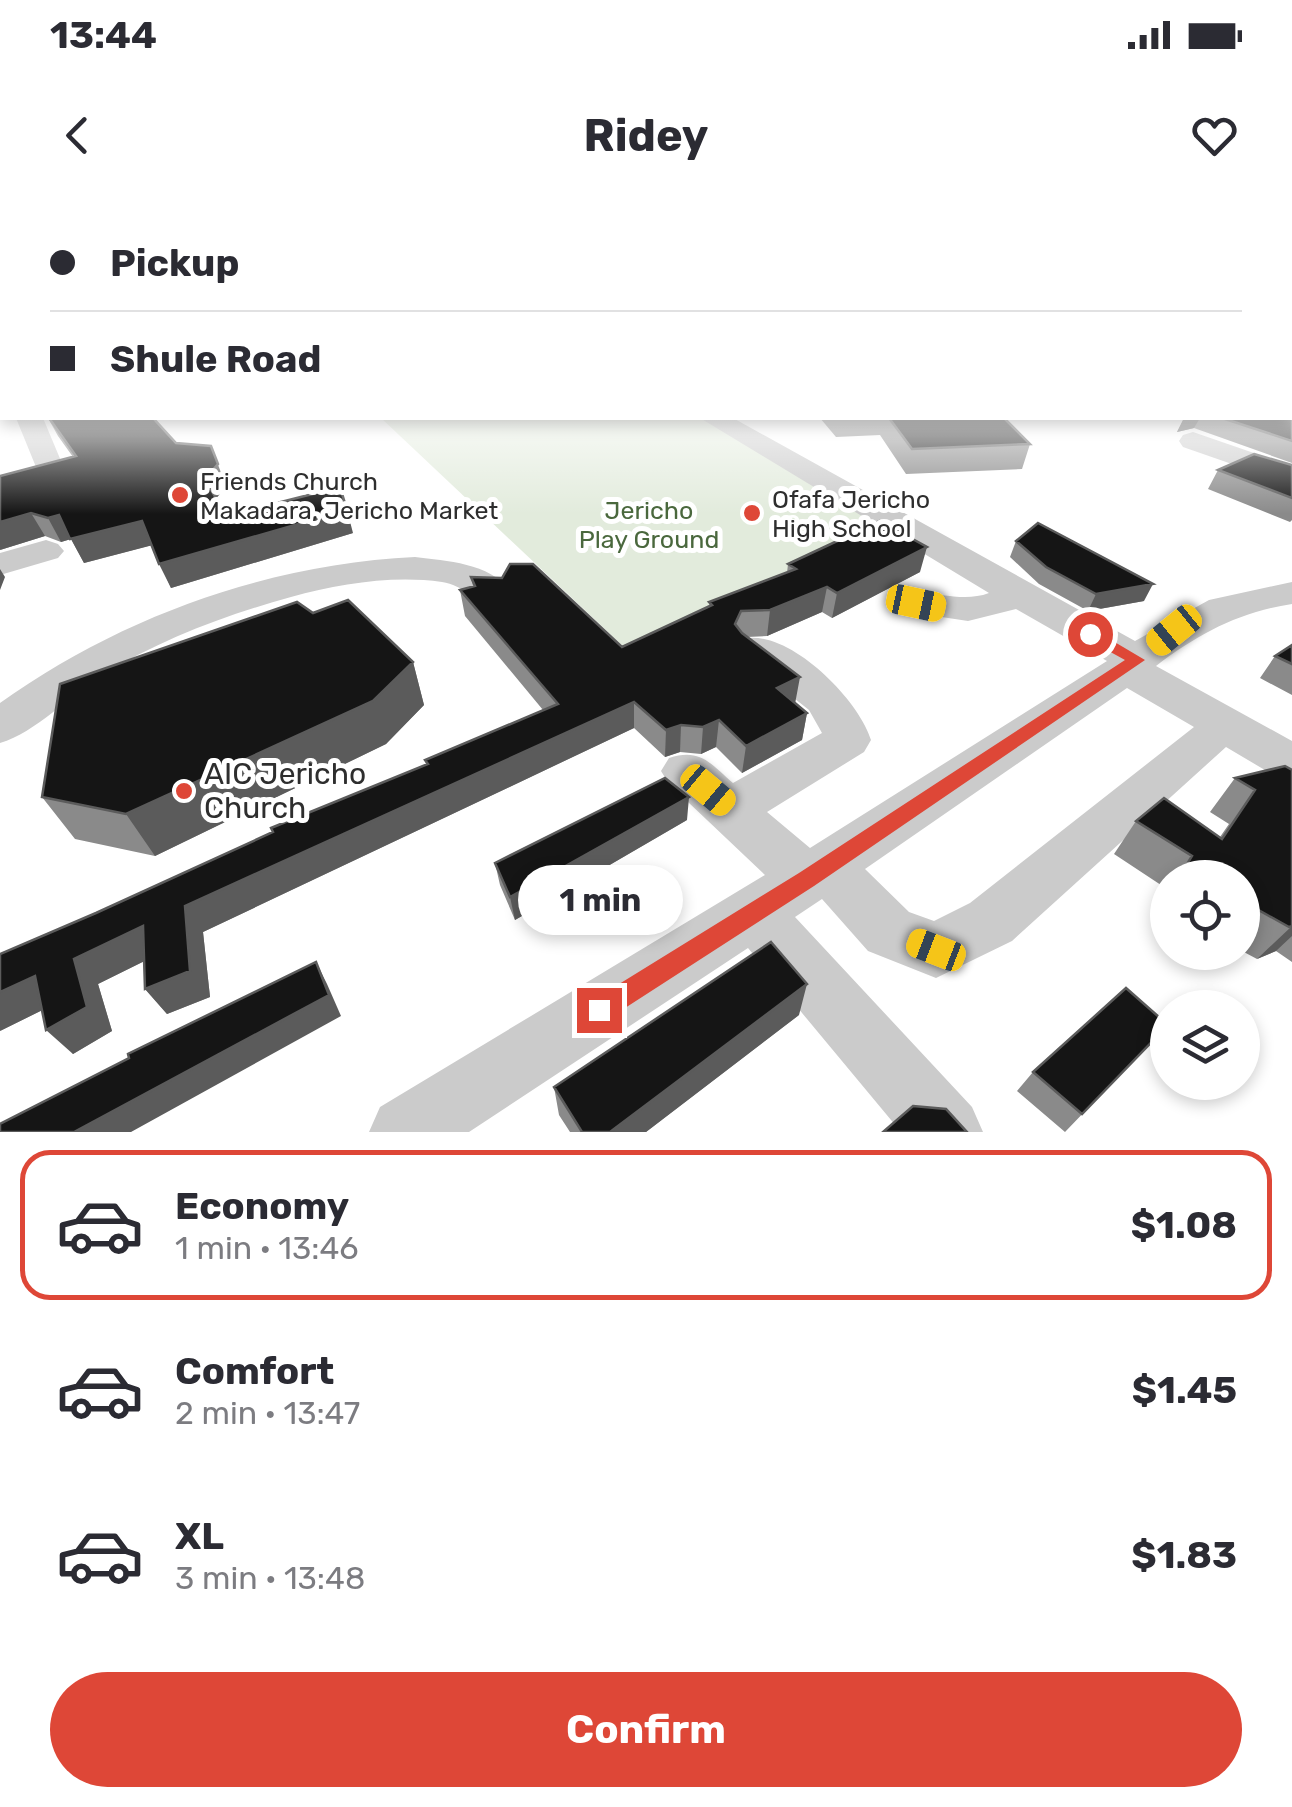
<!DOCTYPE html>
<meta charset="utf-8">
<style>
:root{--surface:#fff;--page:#f7f7f7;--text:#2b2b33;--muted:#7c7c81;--line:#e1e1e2;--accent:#de4737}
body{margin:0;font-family:Rubik,sans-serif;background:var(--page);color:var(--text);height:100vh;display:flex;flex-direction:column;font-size:38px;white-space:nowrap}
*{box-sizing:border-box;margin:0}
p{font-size:32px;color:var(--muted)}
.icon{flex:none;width:55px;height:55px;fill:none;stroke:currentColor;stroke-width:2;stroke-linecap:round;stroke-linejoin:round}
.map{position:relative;height:932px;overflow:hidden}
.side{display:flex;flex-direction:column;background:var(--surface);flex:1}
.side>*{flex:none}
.top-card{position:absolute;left:0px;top:0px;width:1292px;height:220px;box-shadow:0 5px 15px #0003;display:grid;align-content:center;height:220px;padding:0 50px;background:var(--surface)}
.controls{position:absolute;left:1150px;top:660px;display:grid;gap:20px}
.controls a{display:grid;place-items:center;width:110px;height:110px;border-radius:50%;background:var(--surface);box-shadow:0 5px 15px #0003;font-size:50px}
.end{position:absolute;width:45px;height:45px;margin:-22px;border:12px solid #de4737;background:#fff;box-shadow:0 0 0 5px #fff}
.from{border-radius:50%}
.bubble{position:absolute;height:70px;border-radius:35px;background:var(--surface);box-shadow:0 5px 15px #0003;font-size:32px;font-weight:700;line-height:70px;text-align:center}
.car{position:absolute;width:30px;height:60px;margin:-30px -15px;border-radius:12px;box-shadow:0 0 8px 2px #0007;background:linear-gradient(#f5c518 24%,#345 0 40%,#f5c518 0 76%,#345 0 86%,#f5c518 0)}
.top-card b{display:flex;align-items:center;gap:35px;height:95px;font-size:38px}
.top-card b+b{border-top:2px solid var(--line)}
.top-card i{width:25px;height:25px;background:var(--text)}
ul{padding:18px 0 0;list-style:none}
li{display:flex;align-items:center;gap:30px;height:150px;margin:0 20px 15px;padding:0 30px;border:5px solid transparent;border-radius:30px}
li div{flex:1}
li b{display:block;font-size:38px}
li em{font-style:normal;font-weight:700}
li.active{border-color:var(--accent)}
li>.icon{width:90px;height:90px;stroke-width:1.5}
.primary-button{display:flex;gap:20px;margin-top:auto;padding:20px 50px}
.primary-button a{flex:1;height:115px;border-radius:60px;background:var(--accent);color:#fff;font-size:40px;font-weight:700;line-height:115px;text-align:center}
.status{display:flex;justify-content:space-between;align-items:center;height:70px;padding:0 50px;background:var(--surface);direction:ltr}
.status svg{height:28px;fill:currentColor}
header{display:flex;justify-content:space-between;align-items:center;height:130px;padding:0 50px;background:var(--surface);font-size:45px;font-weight:700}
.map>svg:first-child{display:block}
.green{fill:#e2ebdc}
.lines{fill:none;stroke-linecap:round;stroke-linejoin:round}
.minor{fill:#cbcbcb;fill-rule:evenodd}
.wall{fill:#8a8a8a}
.shaded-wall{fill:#5b5b5b}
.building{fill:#151515;stroke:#5b5b5b;stroke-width:2.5}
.route{fill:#de4737}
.poi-dot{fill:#de4737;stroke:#fff;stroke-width:4}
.labels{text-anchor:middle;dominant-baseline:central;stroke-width:10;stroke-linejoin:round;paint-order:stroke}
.far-poi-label{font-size:25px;fill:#2e2e2e;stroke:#fff;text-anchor:start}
.far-park-label{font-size:25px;fill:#4a683d;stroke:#fff}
.poi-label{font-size:30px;fill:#2e2e2e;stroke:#fff;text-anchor:start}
</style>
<div class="status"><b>13:44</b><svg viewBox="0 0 49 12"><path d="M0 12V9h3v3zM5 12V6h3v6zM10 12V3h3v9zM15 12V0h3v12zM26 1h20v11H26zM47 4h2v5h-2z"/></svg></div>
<header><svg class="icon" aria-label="back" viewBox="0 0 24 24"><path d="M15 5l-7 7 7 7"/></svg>Ridey<svg class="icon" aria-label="heart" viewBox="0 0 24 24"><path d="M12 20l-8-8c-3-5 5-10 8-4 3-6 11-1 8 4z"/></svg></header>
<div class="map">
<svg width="1292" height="932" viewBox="0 0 1292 932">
<rect width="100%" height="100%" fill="#fff"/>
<!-- green -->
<path class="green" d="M381,218H710L908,330L626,449Z"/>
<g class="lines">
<!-- minor -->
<path class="minor" d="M16,218H43L61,261L56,267H36Z
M700,218H733L1135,441L1209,400L1292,382V404C1239,412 1198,434 1156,466L1292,541V581L1275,576L1226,547L1012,741L936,778L868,751L822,699L795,717L972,907L983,932H901L748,748L469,932H369L380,907L765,675L669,584L661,571L669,558C700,548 710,563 733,583L822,533L809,510L742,457L736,448L742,439C787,427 859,499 871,540L864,552L767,612L810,648L1107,461L1016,409L968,421L902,411L897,403L902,395C931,388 960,404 989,393ZM1127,488L1194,527L970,703L934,721L909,712L865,669Z
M1193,232L1292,266V285L1183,247L1179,241L1183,235Z
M46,340L58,344L64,351L58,358L0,375V353Z
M415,357C447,361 491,363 511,392L505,400C478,407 467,386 442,382C392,375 339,384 291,397C226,415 159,440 101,476C68,496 37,532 0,543V503C120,417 268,364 415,357Z"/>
</g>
<!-- wall -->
<path class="wall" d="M1292,185V263L1194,228L1177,232L1184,218H1290Z
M48,218L176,243L226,286L216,299L226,316L353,333L171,388L152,345L84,363L71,339L61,342L45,336L0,350L73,257L58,236Z
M778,218H809L779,220Z
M820,218H1004L1030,244L1022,269L906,274L880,235L836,237Z
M1292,265V320L1290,322L1208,289L1218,270Z
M1016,341L1144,401L1088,411L1039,384L1010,357Z
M788,364L920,372L832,418L822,412L767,436L747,437L795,504L807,513L802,540L742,573L716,547L701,554L680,552L665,557L634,528L203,732L210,797L167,814L145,789L144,761L98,784L112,831L73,854L42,810L0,831L96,713L426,565L425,560L543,510L465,416L460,390L473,386L471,377L622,447L709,407V402L787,373Z
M313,413L413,462L424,505L386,544L155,656L75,639L42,597Z
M1292,445V495L1260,478L1275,456Z
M1292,570V762L1276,751L1257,759L1242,751V678H1168V709L1159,702L1167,689L1114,654L1136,621L1220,637L1229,624L1210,612L1235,578Z
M687,620L515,720L500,685L495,663Z
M799,815L646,932H570L559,915L554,887Z
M1168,825L1065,932L1017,891L1033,872Z"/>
<!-- shaded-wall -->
<path class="shaded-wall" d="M1184,218H1200L1194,228L1177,232Z
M211,246L226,286L214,301L205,279Z
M347,310L353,333L171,388L159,364Z
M31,313L45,336L0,350V322Z
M59,315L142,321L153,345L84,363L71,339L61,342L48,318Z
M927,347L920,372L832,418L837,393Z
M0,369L5,377L0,390Z
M1153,384L1144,401L1088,411L1096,394Z
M827,387L822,412L767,436L770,410Z
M413,462L424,505L386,544L155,656L126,614Z
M800,477L795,504L777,488Z
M634,502V528L203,732L210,797L167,814L145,789L185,706Z
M807,513L802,540L742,573L746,546Z
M719,520L716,547L701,554L703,527Z
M681,525L680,552L665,557L666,530Z
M689,597L687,620L515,720L510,697Z
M143,726L163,752L98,784L112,831L73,854L46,830L74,759Z
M1292,726V736L1276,751L1257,759Z
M316,762L327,784L341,816L131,932H74Z
M35,776L61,801L0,831V792Z
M807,784L799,815L646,932H610Z"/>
<!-- building -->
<path class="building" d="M1292,185V241L1222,218H1290V186Z
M49,218H153L176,243L211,246L218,264L205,279L226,316L340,287L347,310L159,364L142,321L70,339L59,315L48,318L31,313L0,322V276L76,256Z
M889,218H1004L1030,244L912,249Z
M1254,254L1292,265V298L1218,270Z
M880,321L927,347L837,393L827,387L770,410L741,411L735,424L742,433L800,477L777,488L807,513L746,546L719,520L703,527L681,525L666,530L634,502L185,706L190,771L145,789L143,726L74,759L87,807L46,830L35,776L0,792V754L96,713L273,632L271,628L428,564L425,560L558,504L460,390L475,386L471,377L502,378L510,364H533L622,447L712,405L709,402L796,369L788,364Z
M1038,323L1153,384L1096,394L1046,367L1016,341Z
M348,400L413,462L373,501L126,614L42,597L60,484L297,402L313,413Z
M1292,445V464L1275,456Z
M1285,566L1292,570V726L1289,727L1253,707L1245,713L1242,711V678H1195L1184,669L1192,656L1136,621L1164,598L1222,639L1255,590L1235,578Z
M665,578L689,597L510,697L495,663Z
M771,742L807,784L610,932H582L554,887Z
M316,762L329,795L74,932H0V924L129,858L128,854Z
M1126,788L1168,825L1082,914L1033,872Z
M913,906L946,909L967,932H883Z"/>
<!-- sky -->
<linearGradient id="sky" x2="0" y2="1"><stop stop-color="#9bc2e9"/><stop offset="0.59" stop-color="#fff"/><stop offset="1" stop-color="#fff" stop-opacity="0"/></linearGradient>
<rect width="1292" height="314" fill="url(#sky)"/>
<!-- route -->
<path class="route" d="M1085,431H1096L1145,460L814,686L608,819L599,822L590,819L587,810L590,802L799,673L1125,460L1085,438Z"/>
<!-- markers -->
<g class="poi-dot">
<circle cx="180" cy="295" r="10"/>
<circle cx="752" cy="313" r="10"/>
<circle cx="184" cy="591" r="10"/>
</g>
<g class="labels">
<!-- far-poi labels -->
<g class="far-poi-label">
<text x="200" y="281">Friends Church<tspan x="200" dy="29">Makadara, Jericho Market</tspan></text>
<text x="772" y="299">Ofafa Jericho<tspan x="772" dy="29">High School</tspan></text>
</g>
<!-- far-park labels -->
<g class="far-park-label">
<text x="649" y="310">Jericho<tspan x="649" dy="29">Play Ground</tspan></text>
</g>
<!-- poi labels -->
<g class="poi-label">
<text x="204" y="574">AIC Jericho<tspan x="204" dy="34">Church</tspan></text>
</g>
</g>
</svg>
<div class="controls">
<a><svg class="icon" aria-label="locate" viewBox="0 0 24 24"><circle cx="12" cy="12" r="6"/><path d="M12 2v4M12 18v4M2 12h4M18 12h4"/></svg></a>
<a><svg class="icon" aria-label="layers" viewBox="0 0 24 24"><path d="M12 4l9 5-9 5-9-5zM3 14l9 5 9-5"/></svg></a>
</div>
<i class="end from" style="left:1090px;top:434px"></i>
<i class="end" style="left:599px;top:810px"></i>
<div class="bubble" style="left:518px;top:665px;width:165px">1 min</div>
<i class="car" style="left:916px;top:403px;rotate:102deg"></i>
<i class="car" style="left:1174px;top:430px;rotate:231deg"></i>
<i class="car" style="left:708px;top:590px;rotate:130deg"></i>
<i class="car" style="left:936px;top:750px;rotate:291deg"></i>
<div class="top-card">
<b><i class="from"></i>Pickup</b>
<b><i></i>Shule Road</b>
</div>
</div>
<section class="side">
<ul>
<li class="active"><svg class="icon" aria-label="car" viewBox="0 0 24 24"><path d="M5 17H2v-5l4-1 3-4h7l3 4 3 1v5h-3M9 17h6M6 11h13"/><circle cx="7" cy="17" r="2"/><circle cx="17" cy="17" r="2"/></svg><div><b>Economy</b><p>1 min · 13:46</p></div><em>$1.08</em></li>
<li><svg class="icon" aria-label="car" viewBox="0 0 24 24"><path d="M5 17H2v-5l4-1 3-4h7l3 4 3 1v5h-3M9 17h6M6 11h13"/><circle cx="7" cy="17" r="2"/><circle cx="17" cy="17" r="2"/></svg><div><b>Comfort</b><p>2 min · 13:47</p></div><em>$1.45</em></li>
<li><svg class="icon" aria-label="car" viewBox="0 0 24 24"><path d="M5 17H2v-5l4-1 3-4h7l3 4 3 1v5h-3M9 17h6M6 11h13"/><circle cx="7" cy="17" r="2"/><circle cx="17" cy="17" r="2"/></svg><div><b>XL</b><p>3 min · 13:48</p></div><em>$1.83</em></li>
</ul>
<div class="primary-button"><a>Confirm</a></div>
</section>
